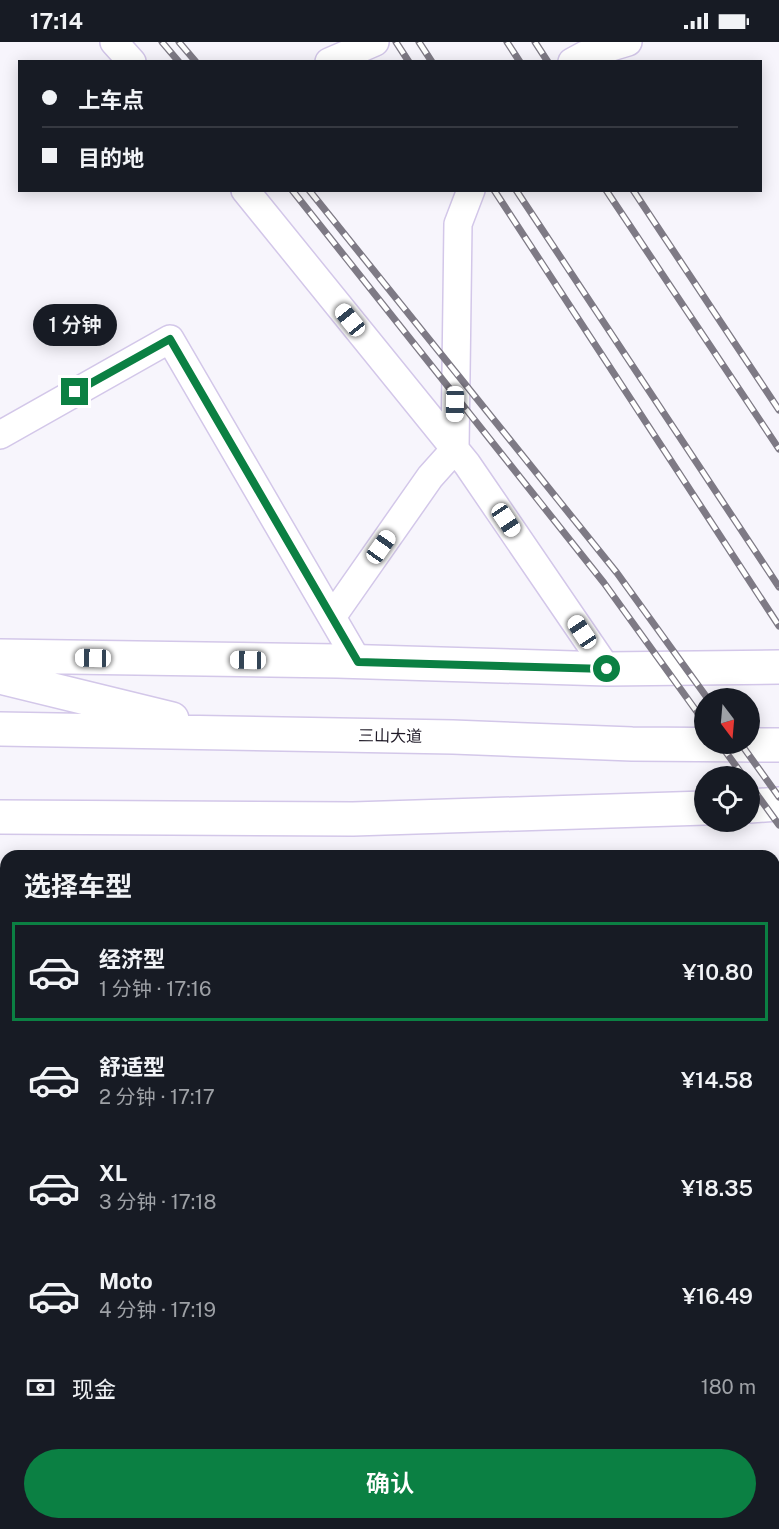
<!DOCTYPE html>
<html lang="zh">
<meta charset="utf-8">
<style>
:root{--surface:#171b24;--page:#20242c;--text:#f1f3f6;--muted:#9ea1a6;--line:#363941;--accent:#0b8043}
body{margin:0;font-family:"Public Sans","Noto Sans SC",sans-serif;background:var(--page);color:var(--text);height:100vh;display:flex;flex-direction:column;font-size:22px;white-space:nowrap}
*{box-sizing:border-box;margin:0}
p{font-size:20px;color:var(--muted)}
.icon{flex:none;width:33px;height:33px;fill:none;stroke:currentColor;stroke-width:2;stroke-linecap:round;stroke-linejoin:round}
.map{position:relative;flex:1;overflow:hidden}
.drawer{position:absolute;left:0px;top:808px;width:780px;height:680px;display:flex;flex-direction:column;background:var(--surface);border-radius:18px 18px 0 0;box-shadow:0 3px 15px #0003}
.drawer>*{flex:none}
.hud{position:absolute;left:18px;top:18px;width:744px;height:132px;border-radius:0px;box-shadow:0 3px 15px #0003;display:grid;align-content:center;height:132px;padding:0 24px;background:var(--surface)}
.needle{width:39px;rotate:164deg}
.tools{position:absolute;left:694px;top:646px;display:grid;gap:12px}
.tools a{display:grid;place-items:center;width:66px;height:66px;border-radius:50%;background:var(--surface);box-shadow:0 3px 15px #0003;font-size:30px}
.end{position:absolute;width:27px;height:27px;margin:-14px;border:8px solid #0b8043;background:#fff;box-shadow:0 0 0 3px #fff}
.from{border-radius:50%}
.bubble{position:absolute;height:42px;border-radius:21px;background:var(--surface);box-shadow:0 3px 15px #0003;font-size:20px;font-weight:600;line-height:42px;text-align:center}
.car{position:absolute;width:18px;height:36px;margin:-18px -9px;border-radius:8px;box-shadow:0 0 4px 2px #0007;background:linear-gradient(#fff 24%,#345 0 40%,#fff 0 76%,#345 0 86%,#fff 0)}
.hud b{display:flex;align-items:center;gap:21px;height:57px;font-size:22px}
.hud b+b{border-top:2px solid var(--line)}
.hud i{width:15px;height:15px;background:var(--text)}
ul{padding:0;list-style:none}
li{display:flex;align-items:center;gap:18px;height:99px;margin:0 12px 9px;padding:0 12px;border:3px solid transparent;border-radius:0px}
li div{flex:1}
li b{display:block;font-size:22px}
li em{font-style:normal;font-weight:600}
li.current{border-color:var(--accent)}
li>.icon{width:54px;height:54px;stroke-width:1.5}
h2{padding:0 24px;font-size:27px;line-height:72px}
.pay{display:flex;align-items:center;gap:15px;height:66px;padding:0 24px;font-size:22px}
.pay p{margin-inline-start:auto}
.primary-button{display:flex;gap:12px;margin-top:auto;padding:12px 24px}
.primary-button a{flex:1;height:69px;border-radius:36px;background:var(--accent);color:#fff;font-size:24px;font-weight:600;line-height:69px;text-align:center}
.status{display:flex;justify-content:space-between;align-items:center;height:42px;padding:0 30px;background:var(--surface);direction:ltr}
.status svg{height:16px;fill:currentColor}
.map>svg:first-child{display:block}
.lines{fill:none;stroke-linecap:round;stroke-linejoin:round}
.street-casing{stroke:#d3c7e9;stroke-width:30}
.secondary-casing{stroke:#d3c7e9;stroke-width:36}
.street{stroke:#fff;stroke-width:27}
.secondary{stroke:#fff;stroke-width:33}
.rail-casing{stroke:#7e7a85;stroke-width:7}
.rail{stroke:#fff;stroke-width:4.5;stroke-dasharray:14;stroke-linecap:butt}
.route{stroke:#0b8043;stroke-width:8}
.labels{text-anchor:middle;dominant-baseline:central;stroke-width:6;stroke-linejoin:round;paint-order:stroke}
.street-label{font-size:16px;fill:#1f1a27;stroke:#fff}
</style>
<div class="status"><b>17:14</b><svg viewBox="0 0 49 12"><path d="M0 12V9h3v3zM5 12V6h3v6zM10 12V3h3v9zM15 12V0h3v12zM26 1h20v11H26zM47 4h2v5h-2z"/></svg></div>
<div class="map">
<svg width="779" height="1487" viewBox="0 0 779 1487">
<rect width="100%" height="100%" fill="#f7f5fc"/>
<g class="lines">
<defs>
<path id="street" d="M114,0L132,20
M329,20L375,0
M572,20L585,13L628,0
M245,148L467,422L607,627
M0,393L170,297L358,620
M332,575L430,435L455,407L458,182L471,148
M518,1482V1487"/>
<path id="secondary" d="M0,614L337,619L607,627L779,625
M0,635L172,677
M0,687L453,695L632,702L779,703
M750,764L779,762
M0,775L353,777L705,766
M774,863H779
M774,902L779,901
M0,909L6,907
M0,947L6,946"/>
</defs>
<!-- street casing -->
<use href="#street" class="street-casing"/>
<!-- secondary casing -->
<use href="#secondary" class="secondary-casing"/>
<!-- street -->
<use href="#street" class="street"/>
<!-- secondary -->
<use href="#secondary" class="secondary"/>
<defs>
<path id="rail" d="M162,0L179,20
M179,0L196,20
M396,0L409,20
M419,0L432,20
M507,0L520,20
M535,0L548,20
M292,148L604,541L705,681
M309,148L617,531L708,657
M494,148L779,584
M516,148L779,545
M606,148L779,407
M633,148L779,368
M720,702L744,735
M741,702L779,755
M750,743L779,783"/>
</defs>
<!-- rail casing -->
<use href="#rail" class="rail-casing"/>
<!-- rail -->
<use href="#rail" class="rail"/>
</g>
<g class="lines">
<!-- route -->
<path class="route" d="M75,350L170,297L358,620L607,627"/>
</g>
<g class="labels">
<!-- street labels -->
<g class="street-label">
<text transform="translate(390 694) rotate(1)">三山大道</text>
</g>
</g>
</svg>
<div class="tools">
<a><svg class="needle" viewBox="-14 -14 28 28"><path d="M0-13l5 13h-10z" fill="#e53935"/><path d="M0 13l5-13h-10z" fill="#9ea1a6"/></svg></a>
<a><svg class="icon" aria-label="locate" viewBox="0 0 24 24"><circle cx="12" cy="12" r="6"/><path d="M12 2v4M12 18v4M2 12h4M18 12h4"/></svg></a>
</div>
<i class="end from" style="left:607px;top:627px"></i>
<i class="end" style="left:75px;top:350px"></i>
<div class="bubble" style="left:33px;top:262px;width:84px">1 分钟</div>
<i class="car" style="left:350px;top:278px;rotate:321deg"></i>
<i class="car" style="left:455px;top:362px;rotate:181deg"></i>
<i class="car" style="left:506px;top:478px;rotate:146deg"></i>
<i class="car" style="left:381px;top:505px;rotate:35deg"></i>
<i class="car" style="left:582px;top:590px;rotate:326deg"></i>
<i class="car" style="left:93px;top:616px;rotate:271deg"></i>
<i class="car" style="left:248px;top:618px;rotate:271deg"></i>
<div class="hud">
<b><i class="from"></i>上车点</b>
<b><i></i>目的地</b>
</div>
<section class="drawer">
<h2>选择车型</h2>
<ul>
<li class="current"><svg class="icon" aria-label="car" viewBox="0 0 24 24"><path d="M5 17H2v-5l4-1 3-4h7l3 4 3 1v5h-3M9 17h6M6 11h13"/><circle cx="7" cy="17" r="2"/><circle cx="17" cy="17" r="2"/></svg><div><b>经济型</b><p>1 分钟 · 17:16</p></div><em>¥10.80</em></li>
<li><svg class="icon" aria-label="car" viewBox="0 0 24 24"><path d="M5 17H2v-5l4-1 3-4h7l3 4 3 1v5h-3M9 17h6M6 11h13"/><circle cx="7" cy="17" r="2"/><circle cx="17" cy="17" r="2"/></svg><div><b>舒适型</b><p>2 分钟 · 17:17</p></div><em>¥14.58</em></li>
<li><svg class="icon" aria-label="car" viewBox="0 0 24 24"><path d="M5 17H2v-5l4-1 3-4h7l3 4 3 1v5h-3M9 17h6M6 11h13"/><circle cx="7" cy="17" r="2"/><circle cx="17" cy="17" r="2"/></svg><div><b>XL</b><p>3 分钟 · 17:18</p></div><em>¥18.35</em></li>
<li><svg class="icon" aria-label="car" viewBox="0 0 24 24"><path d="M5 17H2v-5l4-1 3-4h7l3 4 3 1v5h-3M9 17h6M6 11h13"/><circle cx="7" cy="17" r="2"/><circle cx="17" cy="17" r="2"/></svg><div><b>Moto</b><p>4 分钟 · 17:19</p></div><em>¥16.49</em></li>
</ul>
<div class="pay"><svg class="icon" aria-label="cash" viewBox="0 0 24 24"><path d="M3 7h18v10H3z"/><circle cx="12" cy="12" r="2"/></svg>现金<p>180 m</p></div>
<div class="primary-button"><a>确认</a></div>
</section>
</div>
